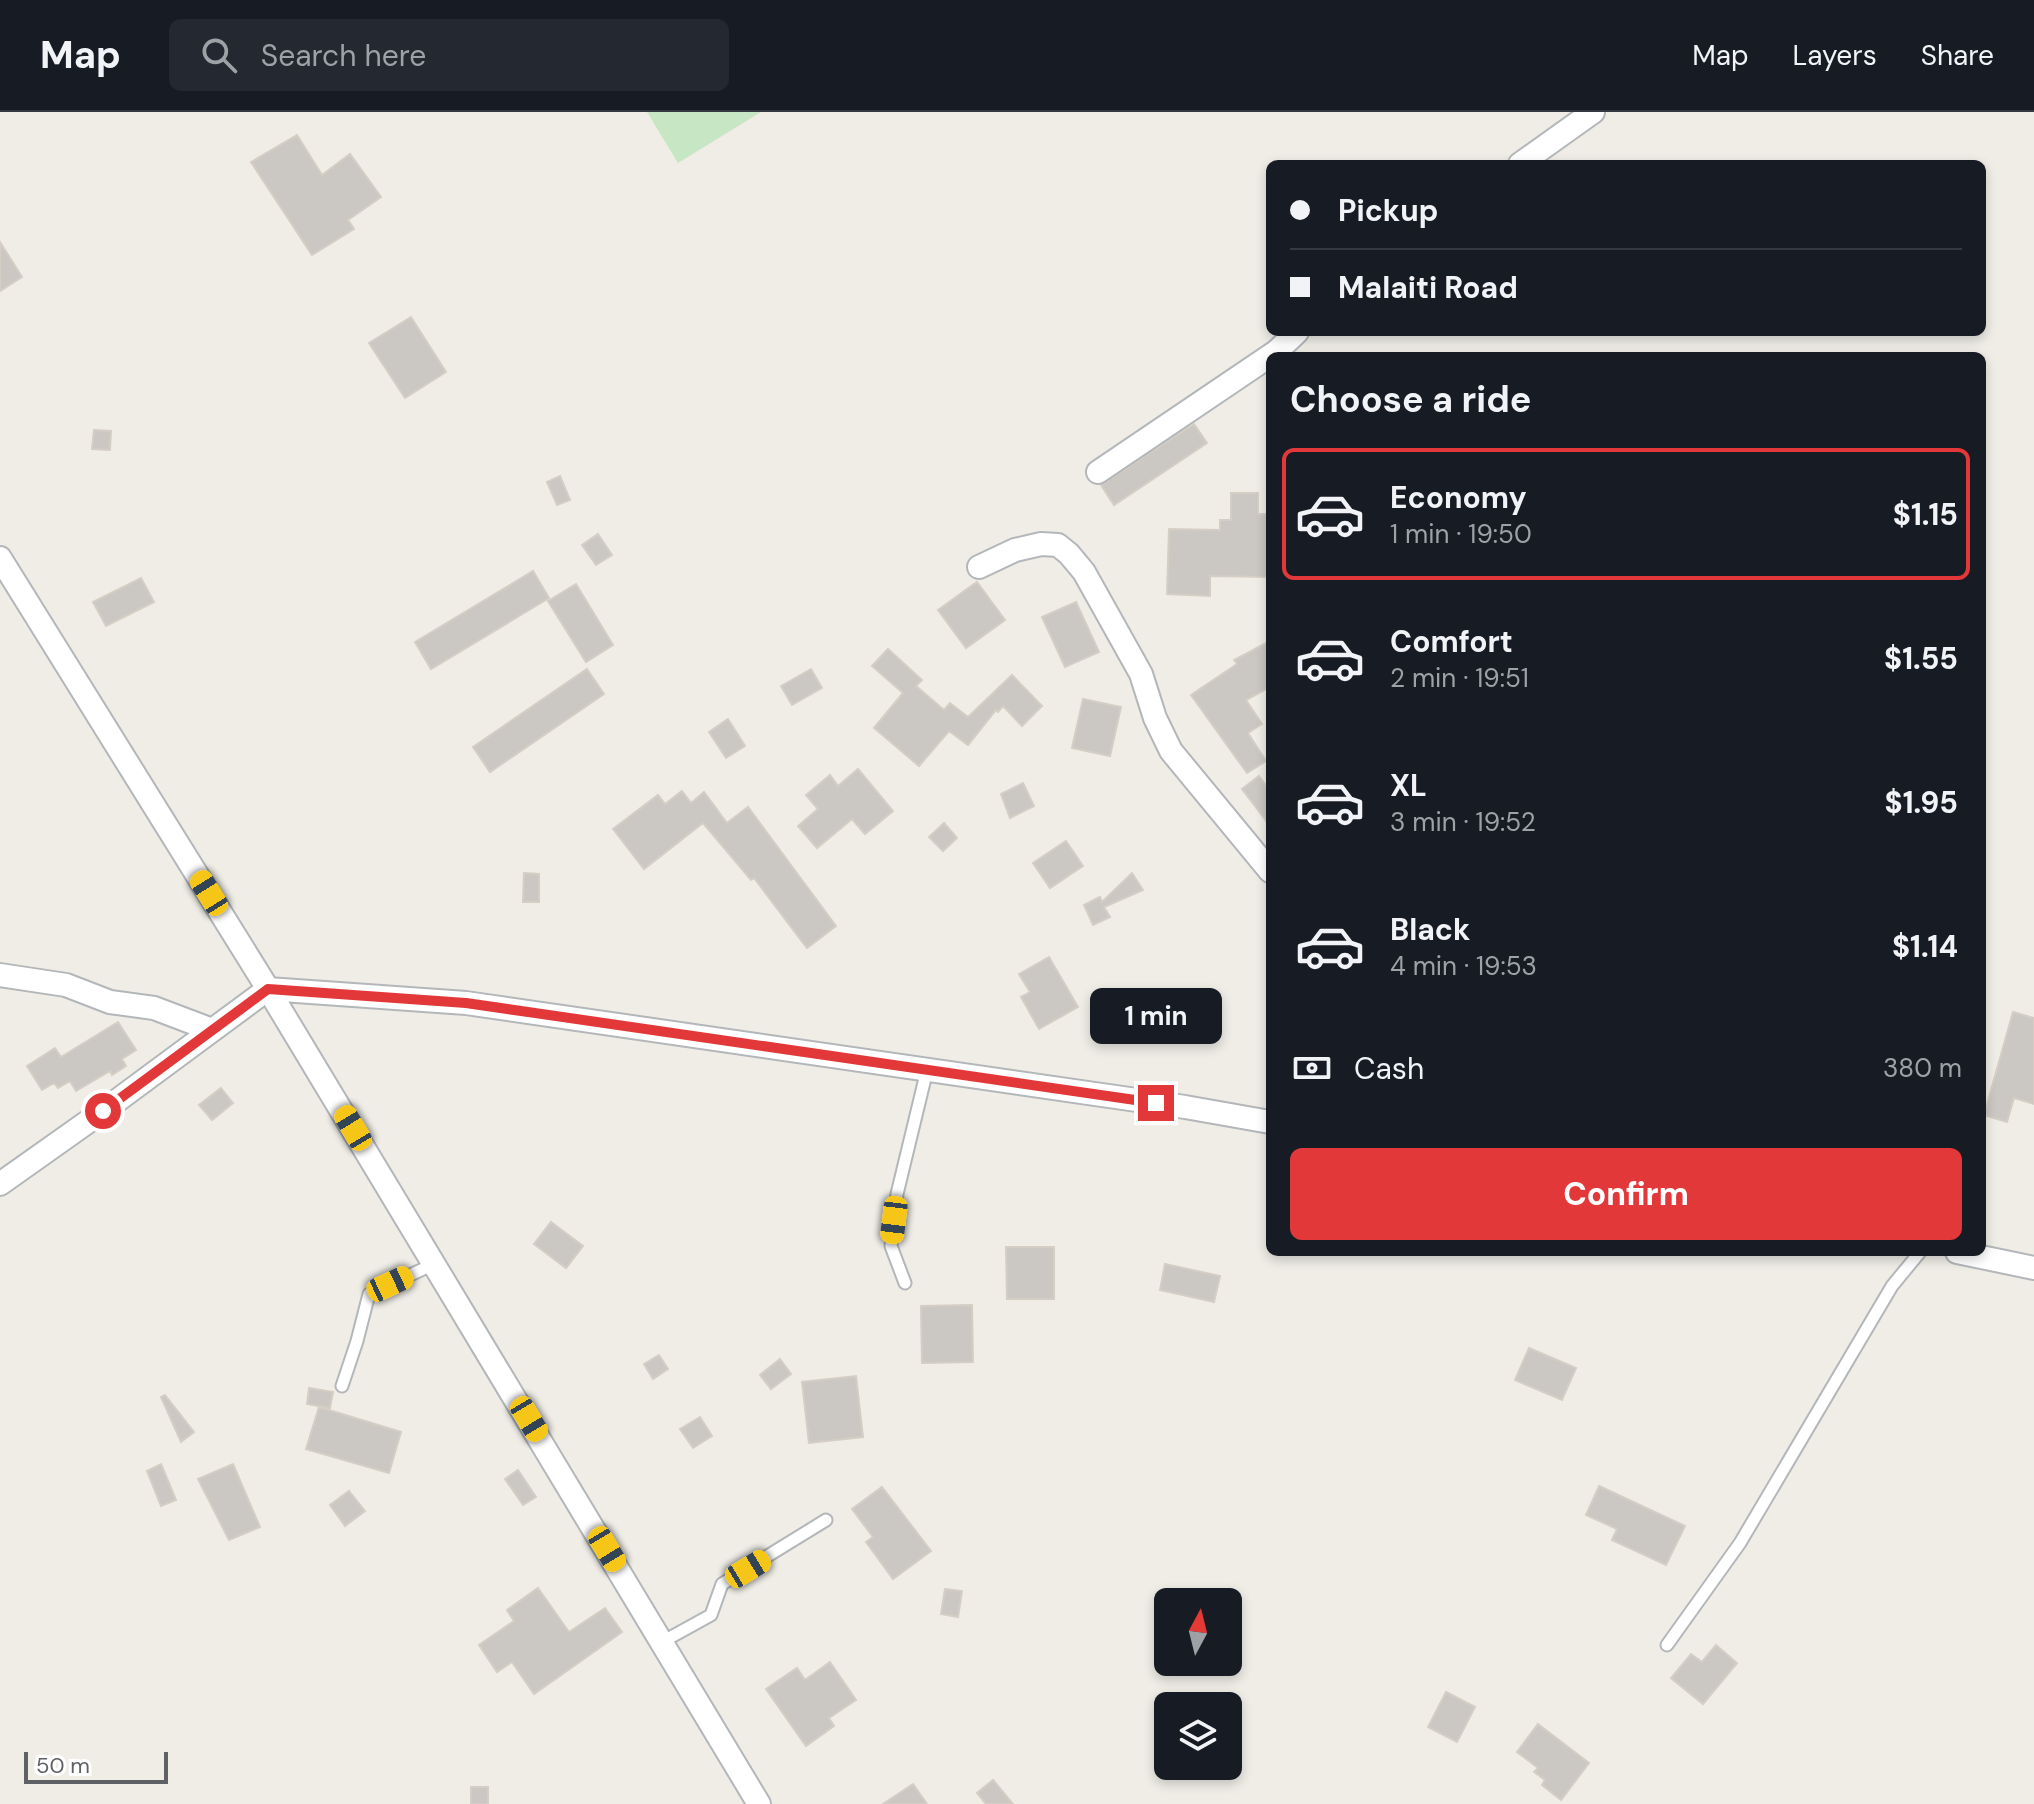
<!DOCTYPE html>
<meta charset="utf-8">
<style>
:root{--surface:#171b24;--page:#242831;--text:#f1f3f6;--muted:#9ea1a6;--line:#363941;--accent:#e3383a}
body{margin:0;font-family:"DM Sans",sans-serif;background:var(--page);color:var(--text);height:100vh;display:flex;flex-direction:column;font-size:30px;white-space:nowrap}
*{box-sizing:border-box;margin:0}
p{font-size:26px;color:var(--muted)}
.icon{flex:none;width:44px;height:44px;fill:none;stroke:currentColor;stroke-width:2;stroke-linecap:round;stroke-linejoin:round}
.map{position:relative;flex:1;overflow:hidden}
.details{position:absolute;left:1266px;top:240px;width:720px;height:904px;display:flex;flex-direction:column;background:var(--surface);border-radius:12px;box-shadow:0 4px 12px #0003}
.details>*{flex:none}
.guide{position:absolute;left:1266px;top:48px;width:720px;height:176px;border-radius:12px;box-shadow:0 4px 12px #0003;display:grid;align-content:center;height:176px;padding:0 24px;background:var(--surface)}
.needle{width:52px;rotate:7deg}
.controls{position:absolute;left:1154px;top:1476px;display:grid;gap:16px}
.controls a{display:grid;place-items:center;width:88px;height:88px;border-radius:12px;background:var(--surface);box-shadow:0 4px 12px #0003;font-size:40px}
.scale{position:absolute;left:24px;bottom:20px;width:144px;box-sizing:border-box;padding-left:8px;border:4px solid #5e6266;border-top:0;font-size:22px;line-height:28px;white-space:nowrap;color:#5e6266;-webkit-text-stroke:6px #fff;paint-order:stroke}
.end{position:absolute;width:36px;height:36px;margin:-18px;border:10px solid #e3383a;background:#fff;box-shadow:0 0 0 4px #fff}
.from{border-radius:50%}
.bubble{position:absolute;height:56px;border-radius:12px;background:var(--surface);box-shadow:0 4px 12px #0003;font-size:26px;font-weight:700;line-height:56px;text-align:center}
.car{position:absolute;width:24px;height:48px;margin:-24px -12px;border-radius:10px;box-shadow:0 0 6px 2px #0007;background:linear-gradient(#f5c518 24%,#345 0 40%,#f5c518 0 76%,#345 0 86%,#f5c518 0)}
.guide b{display:flex;align-items:center;gap:28px;height:76px;font-size:30px}
.guide b+b{border-top:2px solid var(--line)}
.guide i{width:20px;height:20px;background:var(--text)}
ul{padding:0;list-style:none}
li{display:flex;align-items:center;gap:24px;height:132px;margin:0 16px 12px;padding:0 8px;border:4px solid transparent;border-radius:12px}
li div{flex:1}
li b{display:block;font-size:30px}
li em{font-style:normal;font-weight:700}
li.active{border-color:var(--accent)}
li>.icon{width:72px;height:72px;stroke-width:1.5}
h2{padding:0 24px;font-size:36px;line-height:96px}
.pay{display:flex;align-items:center;gap:20px;height:88px;padding:0 24px;font-size:30px}
.pay p{margin-inline-start:auto}
.primary-button{display:flex;gap:16px;margin-top:auto;padding:16px 24px}
.primary-button a{flex:1;height:92px;border-radius:12px;background:var(--accent);color:#fff;font-size:32px;font-weight:700;line-height:92px;text-align:center}
header{display:flex;align-items:center;gap:48px;box-sizing:border-box;height:112px;padding:0 40px;background:var(--surface);border-bottom:2px solid var(--line)}
header strong{font-size:38px}
nav{display:flex;gap:44px;margin-inline-start:auto;font-size:28px}
.search{width:560px;height:72px;background:var(--page);display:flex;align-items:center;gap:20px;box-sizing:border-box;padding:0 28px;border-radius:12px;color:var(--muted);font-size:30px}
.map>svg:first-child{display:block}
.green{fill:#c7e6c4}
.building{fill:#cbc7c3;stroke:#d4cec5;stroke-width:2}
.lines{fill:none;stroke-linecap:round;stroke-linejoin:round}
.service-casing{stroke:#b3b7ba;stroke-width:15}
.minor-casing{stroke:#b3b7ba;stroke-width:26}
.service{stroke:#fff;stroke-width:11}
.minor{stroke:#fff;stroke-width:22}
.route{stroke:#e3383a;stroke-width:10}
</style>
<header>
<strong>Map</strong>
<div class="search"><svg class="icon" aria-label="search" viewBox="0 0 24 24"><circle cx="10" cy="10" r="6"/><path d="M15 15l6 6"/></svg>Search here</div>
<nav><a>Map</a><a>Layers</a><a>Share</a></nav>
</header>
<div class="map">
<svg width="2034" height="1692" viewBox="0 0 2034 1692">
<rect width="100%" height="100%" fill="#efede6"/>
<!-- green -->
<path class="green" d="M647,0H761L678,51Z"/>
<!-- building -->
<path class="building" d="M297,23L322,63L350,42L381,85L348,108L354,117L312,143L251,50Z
M0,130L22,165L0,179Z
M411,205L446,260L405,286L369,231Z
M1194,312L1207,331L1114,393L1101,373Z
M94,318L111,319L110,338L92,337Z
M560,364L570,388L557,393L547,370Z
M1231,381H1258V402H1270V465L1210,464V484L1167,482L1169,417L1220,418V408H1231Z
M598,422L612,443L596,453L582,433Z
M533,459L549,486L431,557L415,530Z
M141,466L154,490L106,514L93,490Z
M977,470L1005,508L966,536L938,498Z
M576,472L613,533L586,550L548,489Z
M1076,490L1099,540L1065,555L1042,505Z
M1270,529V575L1246,588L1262,612L1248,621L1266,649L1247,661L1191,583L1237,552L1234,548Z
M888,537L922,568L916,574L944,598L950,591L968,605L1012,563L1042,594L1022,614L1003,594L998,600L996,598L968,633L949,619L919,654L874,616L903,581L872,554Z
M587,557L604,582L490,660L473,635Z
M811,557L822,576L792,593L781,574Z
M1083,587L1121,595L1110,644L1072,636Z
M728,607L745,634L726,646L709,620Z
M858,657L893,699L865,722L852,707L817,736L798,714L818,697L806,683L830,663L838,674Z
M1259,664L1270,679V714L1242,677Z
M1023,671L1034,694L1010,706L1001,682Z
M682,679L691,691L704,680L727,711L748,695L836,814L807,836L754,766L751,768L703,711L644,757L613,717L658,683L665,692Z
M944,711L957,726L943,739L929,725Z
M1066,729L1083,754L1050,776L1033,751Z
M524,761L539,762V790H523Z
M1132,761L1143,778L1104,795L1110,805L1093,813L1084,793L1100,785L1102,790Z
M1049,845L1078,895L1039,917L1021,885L1030,880L1019,862Z
M2013,900L2034,906V992L2014,986L2007,1010L1984,1003Z
M118,910L136,938L122,947L126,954L112,963L110,959L76,979L70,969L58,976L54,971L42,978L27,954L55,936L61,945Z
M221,976L233,991L212,1008L199,993Z
M551,1110L583,1134L566,1156L534,1132Z
M1006,1135H1054V1187H1007Z
M1165,1152L1220,1164L1214,1190L1160,1178Z
M972,1193L973,1250L922,1251L921,1194Z
M1529,1236L1576,1256L1562,1288L1515,1268Z
M659,1243L668,1257L653,1267L644,1252Z
M780,1247L791,1262L771,1277L760,1263Z
M856,1264L863,1325L809,1331L802,1270Z
M309,1276L333,1280L330,1296L307,1292Z
M165,1283L194,1320L181,1330L161,1285Z
M319,1295L401,1320L389,1361L306,1337Z
M700,1305L712,1324L693,1336L680,1317Z
M161,1352L176,1388L161,1394L147,1359Z
M233,1352L260,1415L229,1428L198,1367Z
M518,1358L536,1385L523,1393L505,1367Z
M1599,1374L1685,1414L1666,1453L1612,1428L1617,1417L1586,1403Z
M882,1375L931,1439L893,1467L866,1430L873,1425L852,1397Z
M349,1379L365,1399L345,1414L330,1393Z
M538,1476L569,1520L605,1496L622,1520L534,1582L512,1550L497,1560L479,1533L514,1509L507,1498Z
M945,1477L962,1479L958,1505L941,1502Z
M1716,1533L1737,1551L1703,1592L1671,1566L1691,1542L1702,1550Z
M830,1550L856,1588L829,1606L834,1614L806,1634L766,1577L797,1556L805,1568Z
M1446,1580L1475,1595L1457,1630L1428,1615Z
M1538,1612L1589,1651L1561,1688L1542,1673L1545,1668L1534,1660L1538,1656L1517,1640Z
M993,1668L1013,1692H986L977,1681Z
M913,1672L927,1692H883Z
M471,1675H488V1692H471Z"/>
<g class="lines">
<defs>
<path id="service" d="M905,1171L891,1134L897,1082L927,958
M342,1274L357,1229L369,1182L434,1152
M662,1530L711,1503L722,1472L826,1408
M1667,1533L1740,1431L1892,1174L1920,1140"/>
<path id="minor" d="M1520,52L1593,0
M1098,360L1277,239L1297,220
M0,446L268,877L759,1692
M979,455L1015,438L1041,432L1058,433L1069,442L1084,460L1141,562L1155,606L1171,639L1270,759
M0,863L66,873L110,890L154,896L212,918
M268,877L466,891L1185,995L1270,1010
M0,1072L103,999L268,877
M1957,1140L2034,1156"/>
</defs>
<!-- service casing -->
<use href="#service" class="service-casing"/>
<!-- minor casing -->
<use href="#minor" class="minor-casing"/>
<!-- service -->
<use href="#service" class="service"/>
<!-- minor -->
<use href="#minor" class="minor"/>
</g>
<g class="lines">
<!-- route -->
<path class="route" d="M103,999L268,877L466,891L1156,991"/>
</g>
</svg>
<div class="controls">
<a><svg class="needle" viewBox="-14 -14 28 28"><path d="M0-13l5 13h-10z" fill="#e53935"/><path d="M0 13l5-13h-10z" fill="#9ea1a6"/></svg></a>
<a><svg class="icon" aria-label="layers" viewBox="0 0 24 24"><path d="M12 4l9 5-9 5-9-5zM3 14l9 5 9-5"/></svg></a>
</div>
<div class="scale">50 m</div>
<i class="end from" style="left:103px;top:999px"></i>
<i class="end" style="left:1156px;top:991px"></i>
<div class="bubble" style="left:1090px;top:876px;width:132px">1 min</div>
<i class="car" style="left:209px;top:781px;rotate:328deg"></i>
<i class="car" style="left:353px;top:1016px;rotate:329deg"></i>
<i class="car" style="left:894px;top:1108px;rotate:187deg"></i>
<i class="car" style="left:390px;top:1172px;rotate:65deg"></i>
<i class="car" style="left:529px;top:1307px;rotate:149deg"></i>
<i class="car" style="left:607px;top:1437px;rotate:149deg"></i>
<i class="car" style="left:748px;top:1457px;rotate:59deg"></i>
<div class="guide">
<b><i class="from"></i>Pickup</b>
<b><i></i>Malaiti Road</b>
</div>
<section class="details">
<h2>Choose a ride</h2>
<ul>
<li class="active"><svg class="icon" aria-label="car" viewBox="0 0 24 24"><path d="M5 17H2v-5l4-1 3-4h7l3 4 3 1v5h-3M9 17h6M6 11h13"/><circle cx="7" cy="17" r="2"/><circle cx="17" cy="17" r="2"/></svg><div><b>Economy</b><p>1 min · 19:50</p></div><em>$1.15</em></li>
<li><svg class="icon" aria-label="car" viewBox="0 0 24 24"><path d="M5 17H2v-5l4-1 3-4h7l3 4 3 1v5h-3M9 17h6M6 11h13"/><circle cx="7" cy="17" r="2"/><circle cx="17" cy="17" r="2"/></svg><div><b>Comfort</b><p>2 min · 19:51</p></div><em>$1.55</em></li>
<li><svg class="icon" aria-label="car" viewBox="0 0 24 24"><path d="M5 17H2v-5l4-1 3-4h7l3 4 3 1v5h-3M9 17h6M6 11h13"/><circle cx="7" cy="17" r="2"/><circle cx="17" cy="17" r="2"/></svg><div><b>XL</b><p>3 min · 19:52</p></div><em>$1.95</em></li>
<li><svg class="icon" aria-label="car" viewBox="0 0 24 24"><path d="M5 17H2v-5l4-1 3-4h7l3 4 3 1v5h-3M9 17h6M6 11h13"/><circle cx="7" cy="17" r="2"/><circle cx="17" cy="17" r="2"/></svg><div><b>Black</b><p>4 min · 19:53</p></div><em>$1.14</em></li>
</ul>
<div class="pay"><svg class="icon" aria-label="cash" viewBox="0 0 24 24"><path d="M3 7h18v10H3z"/><circle cx="12" cy="12" r="2"/></svg>Cash<p>380 m</p></div>
<div class="primary-button"><a>Confirm</a></div>
</section>
</div>
